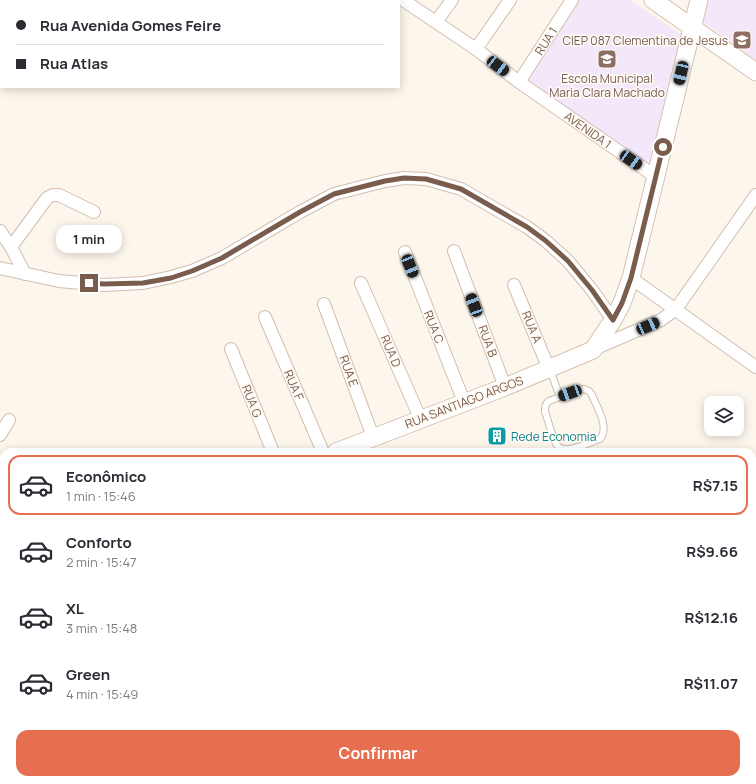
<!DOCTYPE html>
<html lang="pt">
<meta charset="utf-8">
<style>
:root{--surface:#fff;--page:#f2f2f3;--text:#2b2b33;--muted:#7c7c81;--line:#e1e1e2;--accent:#e76f51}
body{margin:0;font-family:Manrope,sans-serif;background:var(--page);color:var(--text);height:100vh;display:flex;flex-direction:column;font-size:15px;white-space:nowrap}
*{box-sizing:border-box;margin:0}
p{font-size:13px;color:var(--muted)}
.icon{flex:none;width:22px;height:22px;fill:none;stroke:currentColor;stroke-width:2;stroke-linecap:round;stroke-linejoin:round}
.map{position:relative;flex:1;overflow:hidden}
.panel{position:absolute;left:0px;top:448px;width:756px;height:336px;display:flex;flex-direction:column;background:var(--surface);border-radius:12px 12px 0 0;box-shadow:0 2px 10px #0003}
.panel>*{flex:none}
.guide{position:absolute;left:0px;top:0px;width:400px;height:88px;box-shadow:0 2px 10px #0003;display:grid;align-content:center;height:88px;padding:0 16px;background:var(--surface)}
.buttons{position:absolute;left:704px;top:396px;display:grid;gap:8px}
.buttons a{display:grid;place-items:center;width:40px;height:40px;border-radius:8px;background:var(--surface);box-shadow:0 2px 10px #0003;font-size:20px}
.end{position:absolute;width:18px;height:18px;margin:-9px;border:5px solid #7a5c4d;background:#fff;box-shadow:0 0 0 2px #fff}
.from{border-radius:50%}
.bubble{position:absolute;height:28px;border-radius:12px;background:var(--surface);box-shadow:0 2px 10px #0003;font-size:13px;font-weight:700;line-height:28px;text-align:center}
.car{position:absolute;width:12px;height:24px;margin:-12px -6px;border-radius:5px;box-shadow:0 0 3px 1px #0007;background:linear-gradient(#222 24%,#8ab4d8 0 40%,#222 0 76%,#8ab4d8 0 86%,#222 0)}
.guide b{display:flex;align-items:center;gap:14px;height:38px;font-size:15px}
.guide b+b{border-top:1px solid var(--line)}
.guide i{width:10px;height:10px;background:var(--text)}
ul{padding:7px 0 0;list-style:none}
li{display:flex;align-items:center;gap:12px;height:60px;margin:0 8px 6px;padding:0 8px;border:2px solid transparent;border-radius:12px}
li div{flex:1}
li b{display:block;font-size:15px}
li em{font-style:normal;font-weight:700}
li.active{border-color:var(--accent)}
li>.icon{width:36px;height:36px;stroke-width:1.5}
.button{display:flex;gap:8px;margin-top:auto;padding:8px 16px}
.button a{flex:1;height:46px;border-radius:12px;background:var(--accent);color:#fff;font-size:16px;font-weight:700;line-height:46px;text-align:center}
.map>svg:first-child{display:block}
.education{fill:#f3e8fa}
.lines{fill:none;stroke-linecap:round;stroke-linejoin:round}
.lane-casing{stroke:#d1beb0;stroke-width:8}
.street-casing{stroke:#d1beb0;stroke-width:14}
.secondary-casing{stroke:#d6c0b0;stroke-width:19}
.lane{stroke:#fff;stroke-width:6}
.street{stroke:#fff;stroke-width:12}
.secondary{stroke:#fff;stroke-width:17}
.route{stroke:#7a5c4d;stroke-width:5}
.labels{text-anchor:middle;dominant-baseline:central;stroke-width:3;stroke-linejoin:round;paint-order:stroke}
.education-label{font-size:12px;fill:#785e54;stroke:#fffaf3;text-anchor:end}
.street-label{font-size:12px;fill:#7a5c4d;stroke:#fffaf3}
.culture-label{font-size:12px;fill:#0d838f;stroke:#fffaf3;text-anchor:start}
</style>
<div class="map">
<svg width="756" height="784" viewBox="0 0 756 784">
<rect width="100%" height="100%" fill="#fdf6ec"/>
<!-- education -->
<path class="education" d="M576,0H630L682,35L649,165L524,84Z
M707,0H756V60L702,21Z"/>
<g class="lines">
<defs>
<path id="lane" d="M550,370L560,397
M584,389L589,391L592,395C597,408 610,427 600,439C590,442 564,456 557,445C551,436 549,422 545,412C545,407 545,404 549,401L579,390Z"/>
<path id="street" d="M91,0L93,1
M403,0L476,49L519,82L656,177
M211,1L212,0
M268,1V0
M327,1L328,0
M436,22L452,0
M476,49L510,0
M519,82L572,0
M0,231L11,247L25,274
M11,247L47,198L53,195H59L94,212
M454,251L505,387
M405,252L464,402
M0,268L59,281L104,285L143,283L171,277L192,271L222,258L300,212L334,194L385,181L404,178L426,179L461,189L527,227L546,241L568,261L592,290L613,320
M631,278L756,367
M361,283L420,418
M514,285L549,369
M324,304L373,437
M265,317L323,452
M231,349L273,452
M594,349L661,320L676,309L756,195
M0,435L9,420
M0,718L4,721
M84,780L89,784
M339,784L341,780"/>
<path id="secondary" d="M653,0L756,72
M336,452L505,387L593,350L613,320L622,303L631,278L699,0
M0,575L4,574"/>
</defs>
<!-- lane casing -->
<use href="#lane" class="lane-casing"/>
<!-- street casing -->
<use href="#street" class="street-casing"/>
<!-- secondary casing -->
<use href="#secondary" class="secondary-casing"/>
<!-- lane -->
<use href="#lane" class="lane"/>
<!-- street -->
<use href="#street" class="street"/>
<!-- secondary -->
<use href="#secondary" class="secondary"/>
</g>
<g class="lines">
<!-- route -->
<path class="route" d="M89,283L104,284L143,283L171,278L192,271L222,258L300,212L334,194L385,181L404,178L426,179L461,189L527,227L546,241L568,261L592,290L613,320L622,303L631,278L663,147"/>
</g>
<!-- icons -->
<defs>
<symbol id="school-square" viewBox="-11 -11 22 22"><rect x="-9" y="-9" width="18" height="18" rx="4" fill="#8d6e63" stroke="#fffaf3"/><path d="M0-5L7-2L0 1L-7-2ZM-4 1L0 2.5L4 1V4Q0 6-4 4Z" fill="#fff"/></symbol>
<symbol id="building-square" viewBox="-11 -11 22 22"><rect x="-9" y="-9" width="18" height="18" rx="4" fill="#0f9aa8" stroke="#fffaf3"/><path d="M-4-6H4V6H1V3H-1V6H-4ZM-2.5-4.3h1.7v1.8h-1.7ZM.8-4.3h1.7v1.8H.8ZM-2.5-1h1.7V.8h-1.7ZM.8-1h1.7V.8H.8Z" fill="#fff"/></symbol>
</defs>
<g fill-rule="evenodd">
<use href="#school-square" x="731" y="29" width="22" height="22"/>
<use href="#school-square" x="596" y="48" width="22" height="22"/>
<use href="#building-square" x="486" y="425" width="22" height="22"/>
</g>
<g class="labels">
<!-- education labels -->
<g class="education-label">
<text x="728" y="40">CIEP 087 Clementina de Jesus</text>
<text x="607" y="78" text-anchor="middle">Escola Municipal<tspan x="607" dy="14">Maria Clara Machado</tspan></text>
</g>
<!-- street labels -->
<g class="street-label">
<text transform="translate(546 41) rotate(-57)">RUA 1</text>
<text transform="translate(588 130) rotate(35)">AVENIDA 1</text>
<text transform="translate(434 327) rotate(68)">RUA C</text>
<text transform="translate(532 327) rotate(68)">RUA A</text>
<text transform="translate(488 341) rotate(69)">RUA B</text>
<text transform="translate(391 351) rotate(67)">RUA D</text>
<text transform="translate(349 371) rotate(70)">RUA E</text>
<text transform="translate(294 385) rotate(66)">RUA F</text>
<text transform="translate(252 401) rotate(68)">RUA G</text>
<text transform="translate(464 402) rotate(-21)">RUA SANTIAGO ARGOS</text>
</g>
<!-- culture labels -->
<g class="culture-label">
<text x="511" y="436">Rede Economia</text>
</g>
</g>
</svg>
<div class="buttons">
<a><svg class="icon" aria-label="layers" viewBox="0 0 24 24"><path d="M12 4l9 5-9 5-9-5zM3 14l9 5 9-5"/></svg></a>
</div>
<i class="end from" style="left:663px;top:147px"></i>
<i class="end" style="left:89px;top:283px"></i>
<div class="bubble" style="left:56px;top:225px;width:66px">1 min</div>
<i class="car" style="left:498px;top:66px;rotate:127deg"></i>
<i class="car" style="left:681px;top:73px;rotate:193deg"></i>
<i class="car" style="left:631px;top:160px;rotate:125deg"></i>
<i class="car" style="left:410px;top:266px;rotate:158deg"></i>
<i class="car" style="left:474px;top:305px;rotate:339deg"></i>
<i class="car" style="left:648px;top:326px;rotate:66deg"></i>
<i class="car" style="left:570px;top:393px;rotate:250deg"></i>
<div class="guide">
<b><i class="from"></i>Rua Avenida Gomes Feire</b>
<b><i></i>Rua Atlas</b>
</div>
<section class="panel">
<ul>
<li class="active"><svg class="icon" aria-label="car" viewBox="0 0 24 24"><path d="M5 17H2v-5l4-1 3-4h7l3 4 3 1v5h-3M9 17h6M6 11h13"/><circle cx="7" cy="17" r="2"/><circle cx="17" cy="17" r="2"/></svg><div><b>Econômico</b><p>1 min · 15:46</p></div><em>R$7.15</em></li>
<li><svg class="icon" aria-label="car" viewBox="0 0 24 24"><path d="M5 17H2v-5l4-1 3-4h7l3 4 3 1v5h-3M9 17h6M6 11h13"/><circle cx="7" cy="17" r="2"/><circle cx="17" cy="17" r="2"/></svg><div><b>Conforto</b><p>2 min · 15:47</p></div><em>R$9.66</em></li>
<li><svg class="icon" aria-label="car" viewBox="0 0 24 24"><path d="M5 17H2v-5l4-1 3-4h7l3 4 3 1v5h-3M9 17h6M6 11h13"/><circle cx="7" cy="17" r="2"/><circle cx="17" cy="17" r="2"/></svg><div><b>XL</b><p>3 min · 15:48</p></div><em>R$12.16</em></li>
<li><svg class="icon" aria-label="car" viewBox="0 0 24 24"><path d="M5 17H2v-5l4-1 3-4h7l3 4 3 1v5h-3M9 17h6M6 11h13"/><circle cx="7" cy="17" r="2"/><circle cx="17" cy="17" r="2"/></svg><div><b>Green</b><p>4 min · 15:49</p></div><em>R$11.07</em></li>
</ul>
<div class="button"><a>Confirmar</a></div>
</section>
</div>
